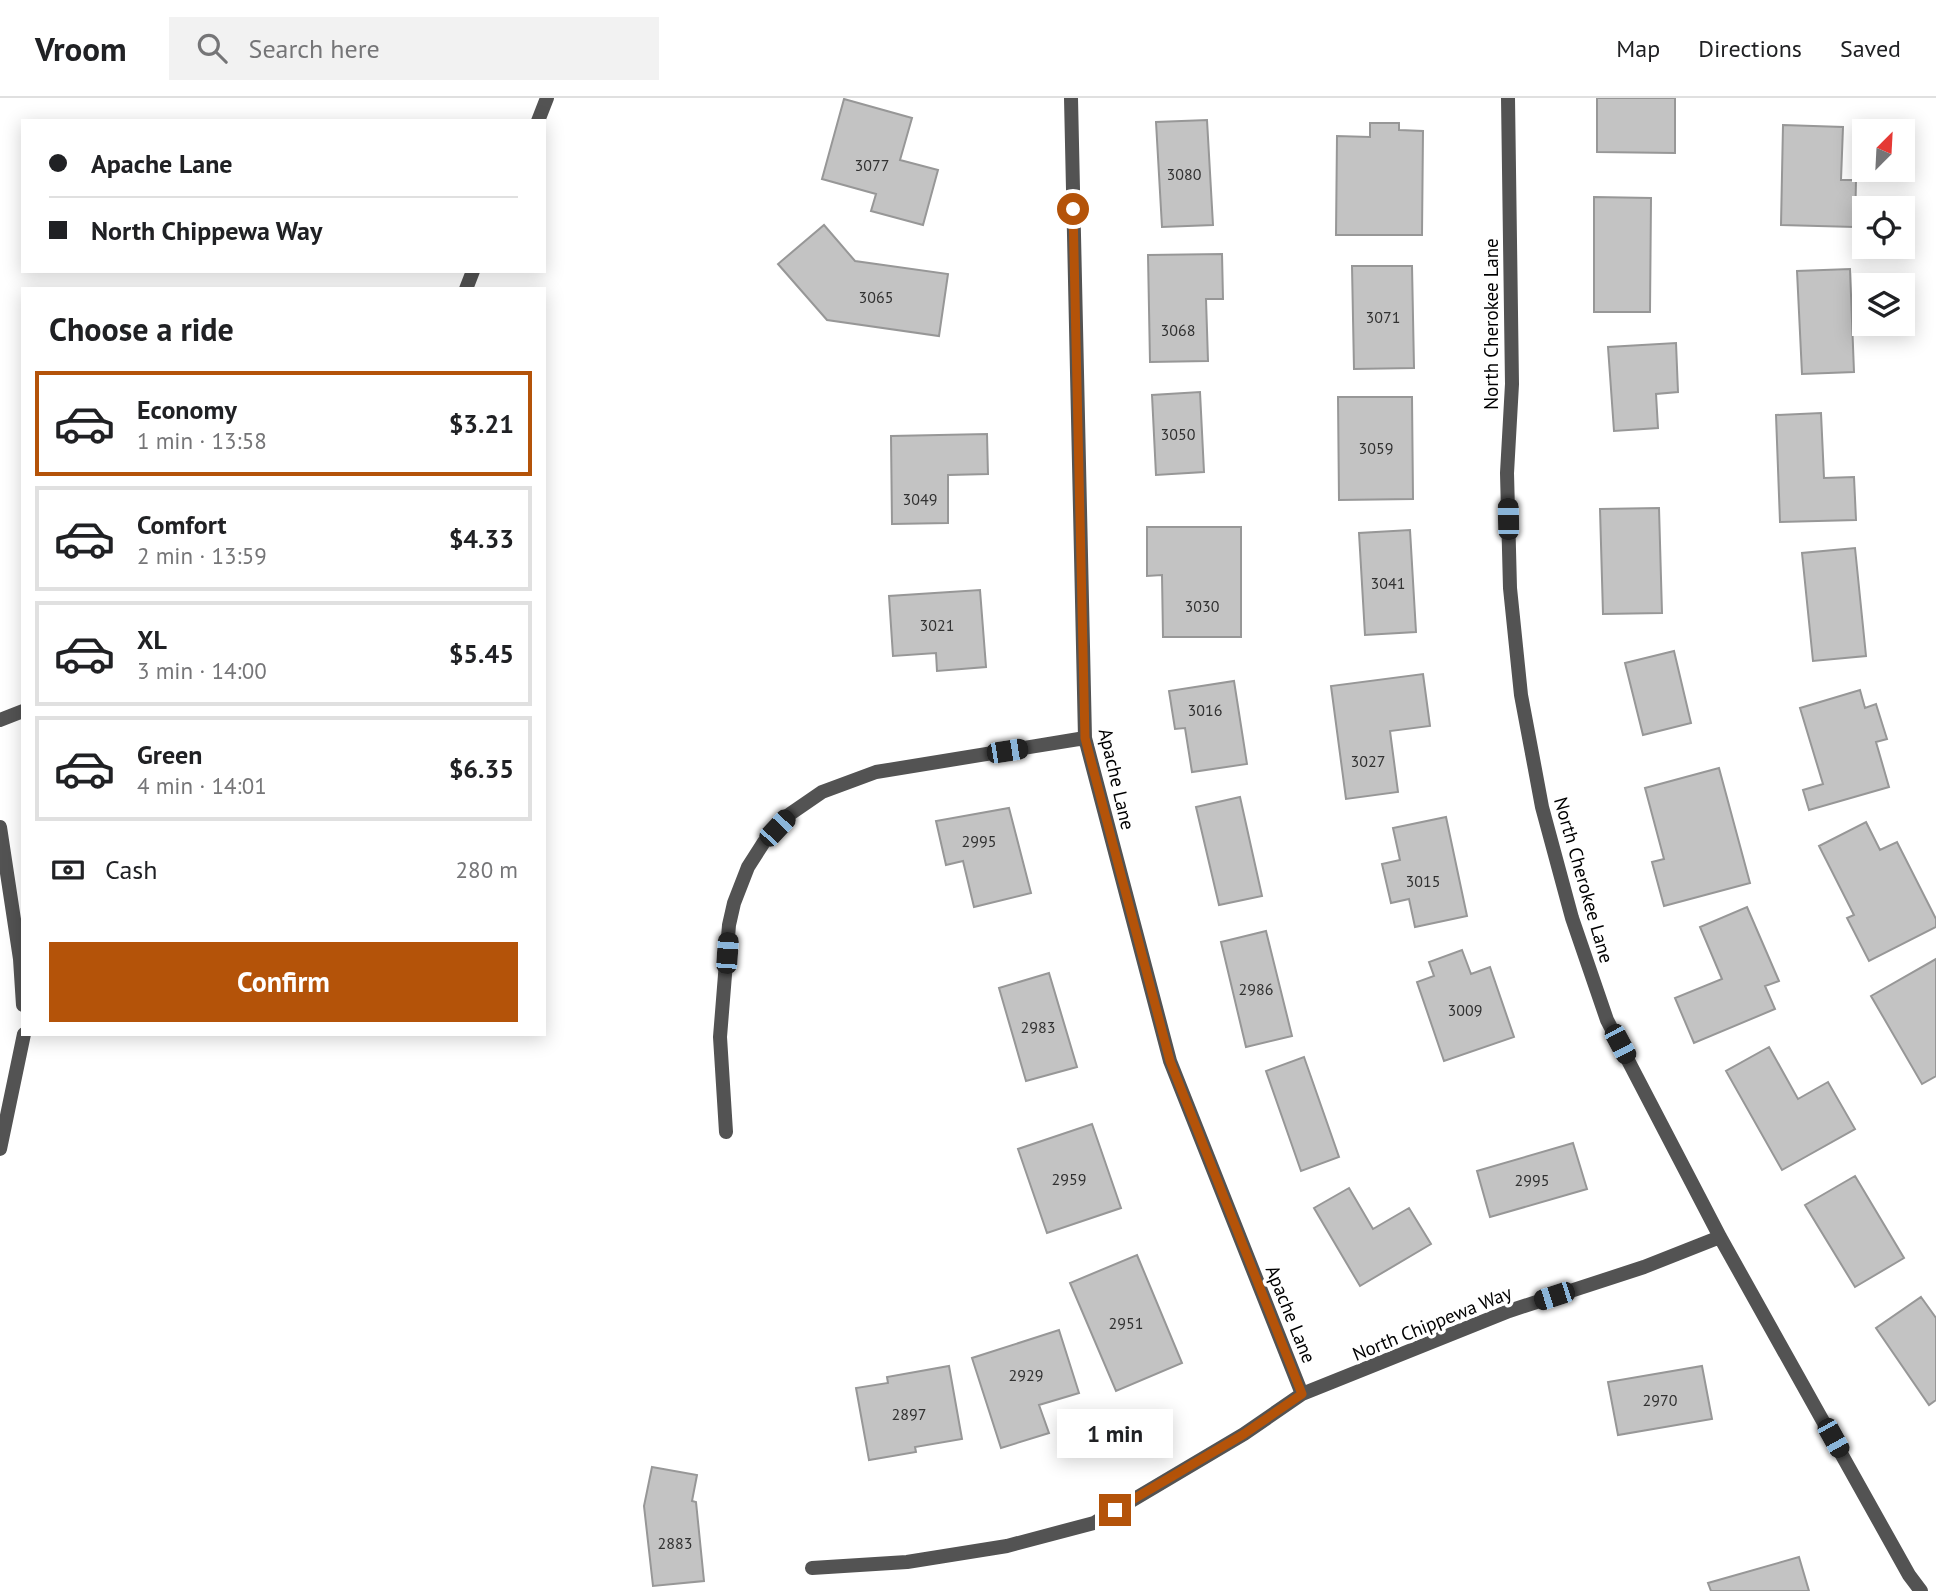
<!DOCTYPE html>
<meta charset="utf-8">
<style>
:root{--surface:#fff;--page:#f2f2f2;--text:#202124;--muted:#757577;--line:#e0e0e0;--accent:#b45309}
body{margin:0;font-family:"PT Sans",sans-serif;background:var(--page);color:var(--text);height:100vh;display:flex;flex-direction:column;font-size:26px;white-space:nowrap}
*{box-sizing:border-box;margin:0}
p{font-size:23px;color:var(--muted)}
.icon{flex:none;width:38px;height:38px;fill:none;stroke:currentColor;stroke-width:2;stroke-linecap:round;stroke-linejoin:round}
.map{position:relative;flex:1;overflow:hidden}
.sheet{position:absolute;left:21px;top:189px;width:525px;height:749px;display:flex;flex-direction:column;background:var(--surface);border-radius:0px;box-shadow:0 4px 18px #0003}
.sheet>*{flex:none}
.top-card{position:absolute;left:21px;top:21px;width:525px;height:154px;border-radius:0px;box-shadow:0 4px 18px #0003;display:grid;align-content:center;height:154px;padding:0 28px;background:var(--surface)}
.needle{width:46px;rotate:24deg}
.fabs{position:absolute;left:1852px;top:21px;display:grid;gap:14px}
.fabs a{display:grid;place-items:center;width:63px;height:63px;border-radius:0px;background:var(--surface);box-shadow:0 4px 18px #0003;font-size:35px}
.end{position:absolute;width:32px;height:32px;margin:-16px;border:9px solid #b45309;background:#fff;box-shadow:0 0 0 4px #fff}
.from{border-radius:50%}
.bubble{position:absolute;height:49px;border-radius:0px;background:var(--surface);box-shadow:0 4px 18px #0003;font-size:23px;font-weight:600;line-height:49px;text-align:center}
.car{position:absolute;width:21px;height:42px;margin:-21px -10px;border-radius:9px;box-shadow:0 0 5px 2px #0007;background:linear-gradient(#222 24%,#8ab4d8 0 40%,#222 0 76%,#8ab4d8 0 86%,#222 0)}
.top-card b{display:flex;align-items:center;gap:24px;height:66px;font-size:26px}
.top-card b+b{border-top:2px solid var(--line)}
.top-card i{width:18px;height:18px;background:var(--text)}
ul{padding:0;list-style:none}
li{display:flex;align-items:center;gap:21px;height:105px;margin:0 14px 10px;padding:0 14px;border:4px solid var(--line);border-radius:0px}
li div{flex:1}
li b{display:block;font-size:26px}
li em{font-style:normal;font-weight:600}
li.on{border-color:var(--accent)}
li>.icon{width:63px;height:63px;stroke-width:1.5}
h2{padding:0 28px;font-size:32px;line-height:84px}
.pay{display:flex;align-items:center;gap:18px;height:77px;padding:0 28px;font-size:26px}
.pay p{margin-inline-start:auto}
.button{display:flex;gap:14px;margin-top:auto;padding:14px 28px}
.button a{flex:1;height:80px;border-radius:0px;background:var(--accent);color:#fff;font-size:28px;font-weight:600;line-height:80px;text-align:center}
header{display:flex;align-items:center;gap:42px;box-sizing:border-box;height:98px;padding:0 35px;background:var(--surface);border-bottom:2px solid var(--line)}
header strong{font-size:33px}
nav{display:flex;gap:38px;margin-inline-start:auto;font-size:24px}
.search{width:490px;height:63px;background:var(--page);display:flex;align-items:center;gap:18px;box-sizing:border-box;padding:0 24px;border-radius:0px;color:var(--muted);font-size:26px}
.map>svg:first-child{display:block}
.building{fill:#c3c3c3;stroke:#979797;stroke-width:2}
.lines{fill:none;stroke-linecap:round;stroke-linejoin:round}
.minor{stroke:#535353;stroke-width:14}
.tertiary{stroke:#535353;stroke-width:14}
.route{stroke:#b45309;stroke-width:9}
.labels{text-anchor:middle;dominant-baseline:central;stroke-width:7;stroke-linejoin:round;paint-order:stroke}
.number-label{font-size:16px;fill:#313131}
.street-label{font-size:19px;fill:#000;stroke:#fff}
</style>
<header>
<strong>Vroom</strong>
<div class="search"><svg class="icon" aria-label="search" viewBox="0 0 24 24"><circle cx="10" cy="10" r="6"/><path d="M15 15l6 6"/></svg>Search here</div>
<nav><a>Map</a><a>Directions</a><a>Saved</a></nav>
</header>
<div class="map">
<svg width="1936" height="1493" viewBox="0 0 1936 1493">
<rect width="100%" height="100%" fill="#fff"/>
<!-- building -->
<path class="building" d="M1597,0H1675V55L1597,54Z
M844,1L912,20L900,62L938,72L923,127L871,113L876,96L822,81Z
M1207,22L1213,127L1162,129L1156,24Z
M1370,25H1399V32L1423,33L1422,137H1336L1337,38L1370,39Z
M1783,27L1843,29L1841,82H1856L1855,129L1781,127Z
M1594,99L1651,100L1650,214H1594Z
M824,127L855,163L948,176L939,238L827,222L778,166Z
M1222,156L1223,201H1206L1208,263L1150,264L1148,157Z
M1352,168H1412L1414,270L1354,271Z
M1850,171L1854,274L1802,276L1797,173Z
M1676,245L1678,294L1656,296L1658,330L1614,333L1608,249Z
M1200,294L1204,374L1156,377L1152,297Z
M1338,299H1412L1413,401L1339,402Z
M1821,315L1824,380L1854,379L1856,422L1780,424L1776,317Z
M987,336L988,376L948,377V425L892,426L891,338Z
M1659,410L1662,515L1603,516L1600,411Z
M1147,429H1241V539H1163L1162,477L1147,478Z
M1410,432L1416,534L1365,537L1359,435Z
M1855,450L1866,558L1813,563L1802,455Z
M980,492L986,569L937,573L936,555L893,558L889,498Z
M1674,553L1691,625L1643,637L1625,565Z
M1423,576L1430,628L1390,633L1398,694L1346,701L1331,588Z
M1234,583L1247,666L1192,674L1185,630L1175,631L1169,593Z
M1860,592L1865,610L1876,606L1887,641L1876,644L1889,689L1809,712L1803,692L1823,686L1800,610Z
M1719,670L1750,785L1664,808L1652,764L1664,761L1645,690Z
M1240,699L1262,798L1219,807L1196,709Z
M1009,710L1031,795L974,809L963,763L946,767L936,723Z
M1446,719L1467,818L1415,829L1409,801L1391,805L1382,766L1400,762L1393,730Z
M1866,724L1880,752L1897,744L1936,821V829L1869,863L1847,820L1854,817L1819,748Z
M1747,809L1779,883L1765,888L1775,911L1694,945L1675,900L1722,881L1700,829Z
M1266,833L1292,938L1246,949L1221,844Z
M1462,852L1471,876L1490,869L1514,939L1444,963L1417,884L1434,878L1429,864Z
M1936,861V978L1922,986L1871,898Z
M1049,875L1077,969L1026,983L999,890Z
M1769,949L1798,1001L1828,984L1855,1031L1782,1072L1726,973Z
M1304,959L1339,1059L1301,1073L1266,973Z
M1092,1026L1121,1110L1047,1135L1018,1051Z
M1573,1045L1587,1091L1490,1119L1477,1073Z
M1855,1078L1904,1160L1855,1189L1805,1107Z
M1349,1090L1373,1131L1409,1110L1431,1146L1360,1188L1314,1110Z
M1137,1157L1182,1265L1116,1293L1070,1185Z
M1921,1199L1936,1220V1302L1929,1307L1876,1230Z
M1059,1232L1079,1295L1039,1307L1049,1335L1001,1350L972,1260Z
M949,1268L962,1341L915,1349L916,1354L869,1362L856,1290L888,1285L887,1279Z
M1702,1268L1712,1321L1618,1337L1608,1284Z
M652,1369L697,1377L692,1403L696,1404L704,1483L653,1488L644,1408Z
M1799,1459L1809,1493H1711L1708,1485Z"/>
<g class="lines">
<!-- minor -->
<path class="minor" d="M1071,0L1085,640L1170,963L1302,1296
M1508,0L1512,286L1507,375L1510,490L1521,597L1534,666L1542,709L1572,820L1607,922L1720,1139L1909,1477L1921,1493
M0,729L20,861L23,907
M726,1034L720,939L729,827L734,805L748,769L764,744L790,716L822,694L876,674L1085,640
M0,1051L24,936
M812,1470L907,1464L1007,1448L1094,1425L1244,1336L1302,1296L1509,1213L1644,1169L1720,1139"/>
<!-- tertiary -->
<path class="tertiary" d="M538,23L547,0
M466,191L473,173
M0,622L23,613"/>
</g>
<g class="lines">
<!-- route -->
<path class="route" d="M1073,111L1085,640L1170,963L1302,1296L1244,1336L1115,1412"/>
</g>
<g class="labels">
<!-- number labels -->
<g class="number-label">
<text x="872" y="67">3077</text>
<text x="1184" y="76">3080</text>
<text x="876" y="199">3065</text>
<text x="1383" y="219">3071</text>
<text x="1178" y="232">3068</text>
<text x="1178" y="336">3050</text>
<text x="1376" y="350">3059</text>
<text x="920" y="401">3049</text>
<text x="1388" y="485">3041</text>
<text x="1202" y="508">3030</text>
<text x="937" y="527">3021</text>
<text x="1205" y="612">3016</text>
<text x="1368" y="663">3027</text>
<text x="979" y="743">2995</text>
<text x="1423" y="783">3015</text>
<text x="1256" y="891">2986</text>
<text x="1465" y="912">3009</text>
<text x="1038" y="929">2983</text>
<text x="1069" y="1081">2959</text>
<text x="1532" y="1082">2995</text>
<text x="1126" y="1225">2951</text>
<text x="1026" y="1277">2929</text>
<text x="1660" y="1302">2970</text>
<text x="909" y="1316">2897</text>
<text x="675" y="1445">2883</text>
</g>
<!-- street labels -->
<g class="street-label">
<text transform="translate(1491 226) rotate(-90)">North Cherokee Lane</text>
<text transform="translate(1117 681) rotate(77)">Apache Lane</text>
<text transform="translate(1584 782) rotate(74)">North Cherokee Lane</text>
<text transform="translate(1291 1216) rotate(68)">Apache Lane</text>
<text transform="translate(1432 1225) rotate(-22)">North Chippewa Way</text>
</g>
</g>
</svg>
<div class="fabs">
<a><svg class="needle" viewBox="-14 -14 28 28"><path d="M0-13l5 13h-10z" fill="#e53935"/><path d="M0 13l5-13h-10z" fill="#757577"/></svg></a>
<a><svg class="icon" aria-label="locate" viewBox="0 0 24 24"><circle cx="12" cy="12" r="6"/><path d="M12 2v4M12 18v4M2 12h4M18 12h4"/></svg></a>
<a><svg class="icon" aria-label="layers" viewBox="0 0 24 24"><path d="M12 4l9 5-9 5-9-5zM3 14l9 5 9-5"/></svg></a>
</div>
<i class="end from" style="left:1073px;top:111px"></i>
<i class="end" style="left:1115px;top:1412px"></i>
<div class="bubble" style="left:1057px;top:1311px;width:116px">1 min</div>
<i class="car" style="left:1508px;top:421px;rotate:359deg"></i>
<i class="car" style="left:1007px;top:653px;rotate:81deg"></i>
<i class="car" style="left:777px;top:730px;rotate:43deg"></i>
<i class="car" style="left:727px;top:855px;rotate:4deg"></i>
<i class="car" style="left:1620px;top:946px;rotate:152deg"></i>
<i class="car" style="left:1554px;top:1198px;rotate:252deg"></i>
<i class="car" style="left:1833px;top:1340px;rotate:151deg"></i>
<div class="top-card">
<b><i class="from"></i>Apache Lane</b>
<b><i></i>North Chippewa Way</b>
</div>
<section class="sheet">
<h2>Choose a ride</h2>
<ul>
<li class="on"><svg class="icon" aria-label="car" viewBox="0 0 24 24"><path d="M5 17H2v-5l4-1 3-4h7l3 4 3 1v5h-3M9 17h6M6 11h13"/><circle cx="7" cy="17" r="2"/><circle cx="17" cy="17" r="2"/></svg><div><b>Economy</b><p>1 min · 13:58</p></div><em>$3.21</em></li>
<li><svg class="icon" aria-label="car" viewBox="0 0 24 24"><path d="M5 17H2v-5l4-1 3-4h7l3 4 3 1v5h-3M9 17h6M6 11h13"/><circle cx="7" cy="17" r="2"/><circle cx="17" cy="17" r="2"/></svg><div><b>Comfort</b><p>2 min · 13:59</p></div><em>$4.33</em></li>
<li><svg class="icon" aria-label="car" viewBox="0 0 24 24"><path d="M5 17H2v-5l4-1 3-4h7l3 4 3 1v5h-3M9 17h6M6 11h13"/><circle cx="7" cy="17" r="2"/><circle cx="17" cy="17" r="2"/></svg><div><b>XL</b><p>3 min · 14:00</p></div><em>$5.45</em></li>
<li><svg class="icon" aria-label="car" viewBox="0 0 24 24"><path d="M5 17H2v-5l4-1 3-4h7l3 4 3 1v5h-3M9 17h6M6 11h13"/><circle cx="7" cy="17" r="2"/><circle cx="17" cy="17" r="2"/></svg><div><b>Green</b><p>4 min · 14:01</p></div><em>$6.35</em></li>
</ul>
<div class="pay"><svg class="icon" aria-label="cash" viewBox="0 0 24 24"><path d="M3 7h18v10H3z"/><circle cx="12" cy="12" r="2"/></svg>Cash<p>280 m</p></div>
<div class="button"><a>Confirm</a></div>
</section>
</div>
